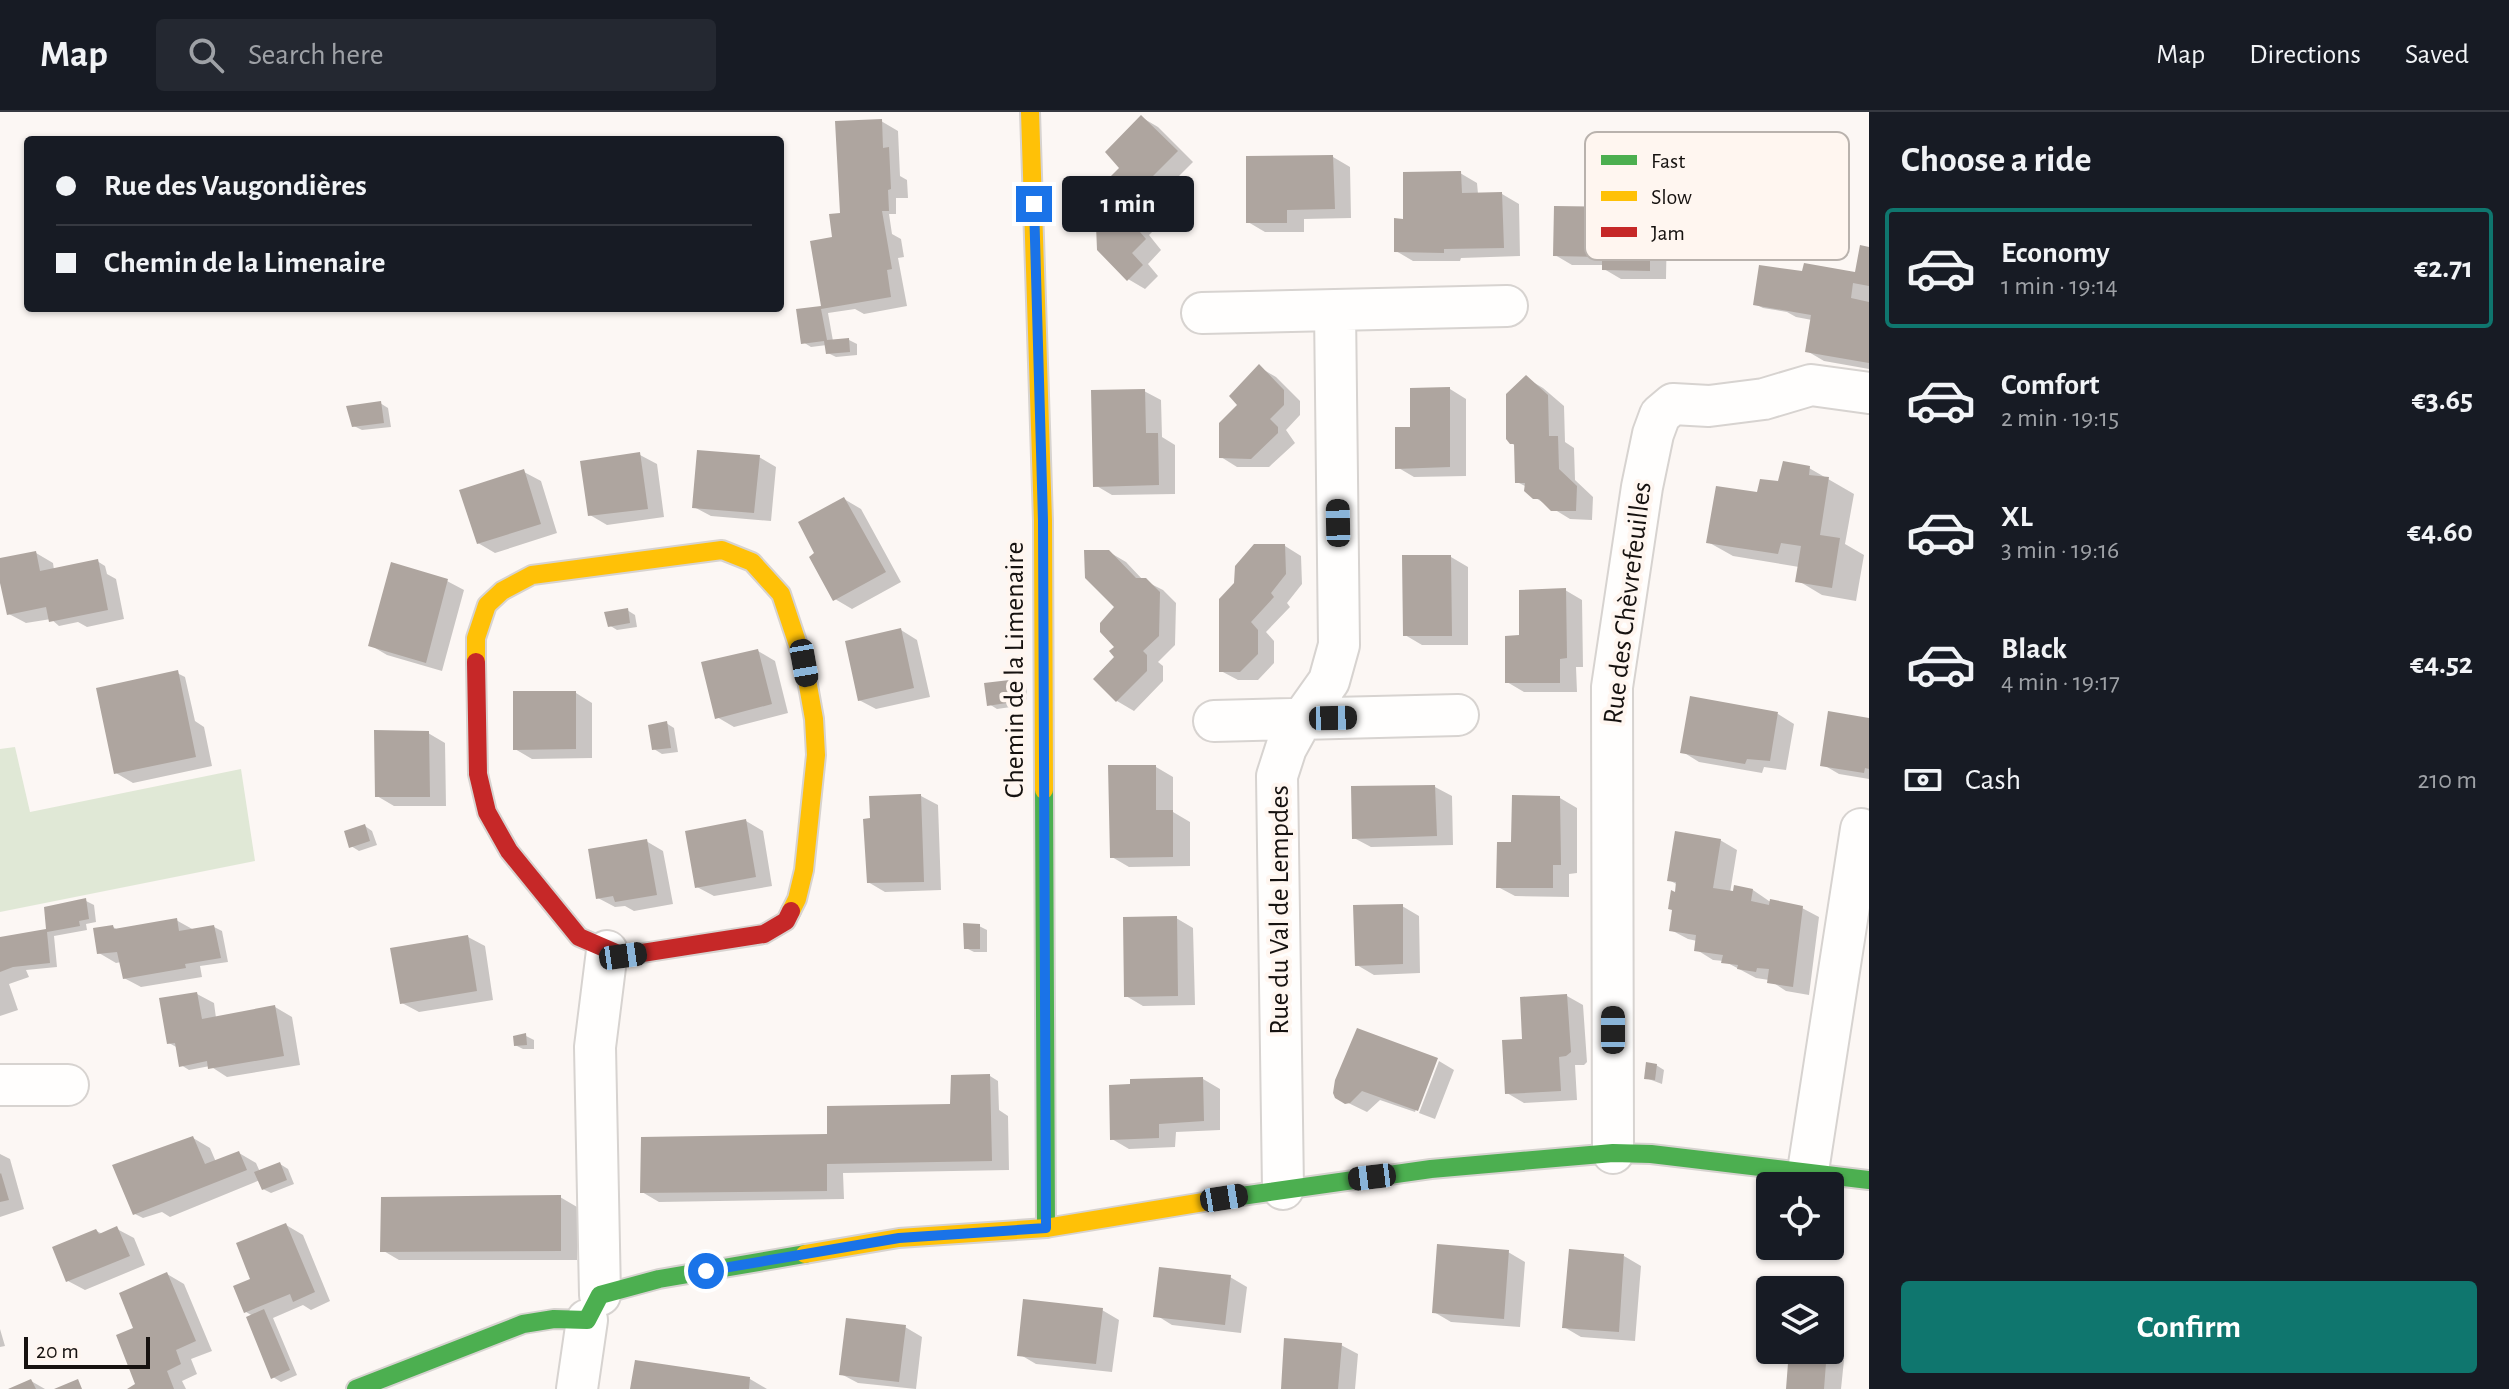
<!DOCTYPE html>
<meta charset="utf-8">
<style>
:root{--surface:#171b24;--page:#242831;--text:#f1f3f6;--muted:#9ea1a6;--line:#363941;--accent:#0f766e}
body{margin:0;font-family:"Alegreya Sans",sans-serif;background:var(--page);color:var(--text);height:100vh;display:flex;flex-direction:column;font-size:30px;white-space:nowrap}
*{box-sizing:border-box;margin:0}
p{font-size:26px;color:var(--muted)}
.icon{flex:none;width:44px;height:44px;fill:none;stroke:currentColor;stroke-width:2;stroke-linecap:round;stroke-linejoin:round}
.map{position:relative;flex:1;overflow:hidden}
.sheet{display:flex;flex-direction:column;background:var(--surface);width:640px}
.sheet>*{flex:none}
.hud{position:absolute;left:24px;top:24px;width:760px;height:176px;border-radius:8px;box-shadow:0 2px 6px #0004;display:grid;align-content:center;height:176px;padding:0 32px;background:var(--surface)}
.fabs{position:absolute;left:1756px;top:1060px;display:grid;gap:16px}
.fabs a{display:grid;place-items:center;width:88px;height:88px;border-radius:8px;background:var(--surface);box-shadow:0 2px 6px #0004;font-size:40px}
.scale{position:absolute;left:24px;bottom:20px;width:126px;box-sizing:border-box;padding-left:8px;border:4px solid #161210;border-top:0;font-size:22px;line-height:28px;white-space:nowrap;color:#161210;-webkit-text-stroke:6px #fff6f0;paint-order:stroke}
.end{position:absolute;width:36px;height:36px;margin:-18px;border:10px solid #1a73e8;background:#fff;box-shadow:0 0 0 4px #fff}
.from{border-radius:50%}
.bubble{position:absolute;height:56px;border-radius:8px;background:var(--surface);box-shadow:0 2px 6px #0004;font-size:26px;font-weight:700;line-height:56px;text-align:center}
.car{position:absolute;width:24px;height:48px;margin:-24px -12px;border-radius:10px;box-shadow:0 0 6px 2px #0007;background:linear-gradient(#222 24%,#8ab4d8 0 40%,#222 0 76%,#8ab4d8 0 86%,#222 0)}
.hud b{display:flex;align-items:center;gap:28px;height:76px;font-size:30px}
.hud b+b{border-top:2px solid var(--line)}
.hud i{width:20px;height:20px;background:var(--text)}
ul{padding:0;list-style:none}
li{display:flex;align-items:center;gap:24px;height:120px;margin:0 16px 12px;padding:0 16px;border:4px solid transparent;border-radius:8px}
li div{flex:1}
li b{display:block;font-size:30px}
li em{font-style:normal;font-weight:700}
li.active{border-color:var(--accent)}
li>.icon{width:72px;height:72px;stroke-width:1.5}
h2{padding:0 32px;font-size:36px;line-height:96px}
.pay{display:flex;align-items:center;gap:20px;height:88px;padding:0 32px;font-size:30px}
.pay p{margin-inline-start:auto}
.button{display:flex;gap:16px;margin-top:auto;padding:16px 32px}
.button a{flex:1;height:92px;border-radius:8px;background:var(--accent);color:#fff;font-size:32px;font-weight:700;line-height:92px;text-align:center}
header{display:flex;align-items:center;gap:48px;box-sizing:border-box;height:112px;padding:0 40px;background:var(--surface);border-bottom:2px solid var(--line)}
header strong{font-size:38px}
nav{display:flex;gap:44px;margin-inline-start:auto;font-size:28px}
.search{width:560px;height:72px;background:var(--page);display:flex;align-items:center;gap:20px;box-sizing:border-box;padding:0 28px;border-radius:8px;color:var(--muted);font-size:30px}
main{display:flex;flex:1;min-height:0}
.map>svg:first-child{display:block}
.green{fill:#e0e8d6}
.shadow{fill:#0003}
.building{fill:#aea59f}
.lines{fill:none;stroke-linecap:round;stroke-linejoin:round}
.street-casing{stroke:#d7d3d0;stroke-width:44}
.fast-casing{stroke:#d7d3d0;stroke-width:22}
.slow-casing{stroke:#d7d3d0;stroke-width:22}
.jam-casing{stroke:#d7d3d0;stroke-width:22}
.street{stroke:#fffefd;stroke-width:40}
.fast{stroke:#4caf50;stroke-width:18}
.slow{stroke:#ffc107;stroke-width:18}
.jam{stroke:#c62828;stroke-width:18}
.route{stroke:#1a73e8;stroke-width:10}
.labels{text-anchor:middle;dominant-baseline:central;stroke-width:8;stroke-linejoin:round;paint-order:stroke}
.street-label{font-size:28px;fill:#161210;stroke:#fff6f0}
.key{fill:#fff6f0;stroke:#b9b2ad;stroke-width:2}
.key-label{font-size:22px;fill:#161210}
</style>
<header>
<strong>Map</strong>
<div class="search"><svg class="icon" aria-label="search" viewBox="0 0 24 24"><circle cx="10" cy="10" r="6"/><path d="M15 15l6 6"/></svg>Search here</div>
<nav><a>Map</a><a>Directions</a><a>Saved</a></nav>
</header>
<main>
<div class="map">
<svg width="1869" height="1277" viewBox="0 0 1869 1277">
<rect width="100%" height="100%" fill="#fcf7f4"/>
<!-- green -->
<path class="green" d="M15,635L30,700L241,657L255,749L0,800V637Z"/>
<!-- shadow -->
<path class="shadow" d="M1141,5L1158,15L1193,50L1161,82L1157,81L1150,89L1162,101L1163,115L1158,114L1149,123L1161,138L1148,152L1158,164L1145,177L1128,167L1122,56Z
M881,9L898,19L900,64L907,68L908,86H896V102H889L892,122L901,127L904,145L898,146L907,194L864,202L855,197L828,201L833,229L849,228L857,232V243L836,245L828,241L827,233L811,235L803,230L798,199L823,196L834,126L842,103Z
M1333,45L1350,55L1351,106L1304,107V120H1265L1248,110Z
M1460,61L1477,71L1478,82H1502L1519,92L1520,144L1461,146L1460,149H1413L1396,139L1405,109Z
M1626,97L1638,104H1650L1667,113L1666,167H1621L1604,157V153H1572L1555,143Z
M1869,137V257L1824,249L1807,239L1812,208L1796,205L1787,200L1763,196L1755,192L1803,161L1857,162Z
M1259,255L1276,265L1300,289V303L1286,318L1295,331L1269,355H1237L1221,345L1240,293Z
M1526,266L1543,276L1564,294L1565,330L1574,336L1575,368L1593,385L1592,408L1570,407L1534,385L1527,375L1517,370L1516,334L1511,331Z
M1450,277L1466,287V364L1414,365L1397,355L1412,317Z
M1144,279L1161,288L1162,325L1175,333V382L1112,383L1095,373Z
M380,291L388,296L391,315L362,318L354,314Z
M640,343L657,352L664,405L607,413L590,403Z
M759,345L776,355L771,409L711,404L694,395Z
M1809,356L1854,382L1845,432L1864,443L1856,489L1822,483L1797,468L1799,455L1733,444L1708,430L1759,382Z
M524,360L541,369L557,421L495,441L478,431Z
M844,387L861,397L901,470L852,497L835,487Z
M1285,434L1301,444L1302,472L1287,491L1290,495L1266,520L1274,529V551L1258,568H1238L1221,559Z
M1109,440L1126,450L1143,468L1163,478L1176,491L1175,533L1158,550L1163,554V569L1134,599L1117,589V495Z
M36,441L53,451L54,458L97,449L105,454L107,462L116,467L124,507L87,515L78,510L59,514L51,507L26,511L9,502L0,461V448Z
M1451,445L1468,455V533H1422L1405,523Z
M447,469L464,478L442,559L387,543L370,533Z
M1565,478L1582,488L1583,555H1576L1577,580H1524L1507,570L1521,525Z
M627,498L635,503L637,515L617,518L609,513Z
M901,518L917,528L930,585L876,597L859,588Z
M758,539L775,549L788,601L734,615L717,605Z
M177,561L185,565L195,609L204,615L212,654L133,671L116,661Z
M1019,569L1027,573L1026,593L997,597L989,592Z
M576,581L592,591V646L532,647L515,637Z
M1778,602L1794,612L1786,658L1764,655L1762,661L1699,650L1683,640Z
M1869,608V667L1839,662L1822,652Z
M666,611L674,616L678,640L662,642L654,637Z
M428,621L445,631L446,694H394L377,684Z
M1156,655L1173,665V700L1190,710V754L1129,755L1112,745Z
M1435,675L1452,684L1453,733L1371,735L1354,726Z
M921,684L938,693L941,778L885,780L868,770Z
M1560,686L1577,696V761L1569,762V785L1515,784L1498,775L1513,732Z
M746,709L763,719L772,774L714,784L697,775Z
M365,714L372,719L377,733L359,739L351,734Z
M1720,728L1737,738L1730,781L1753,778L1769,789L1802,796L1819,805L1809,883L1786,879L1769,868L1756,866L1724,849L1713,848L1697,838V829L1688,827L1671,818L1678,773L1669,768Z
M646,729L663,739L673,792L634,799L625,794L615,795L598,786Z
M86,789L94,793L96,810L86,812L87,818L54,824L57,855L26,858L29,865L9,872L18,898L0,904V827L48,819Z
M1402,794L1419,804L1420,861L1374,863L1357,853Z
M1176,806L1193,816L1195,893L1143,894L1126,884Z
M176,808L194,818L214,815L222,819L228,850L200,854L202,865L141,875L124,866L121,850L116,851L99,841L113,815L118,818Z
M979,814L987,818V840H974L966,836Z
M468,825L485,834L493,888L419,900L402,891Z
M197,882L214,891L216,906L275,895L292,905L300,953L227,965L210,954L189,958L181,953L178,936L169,931Z
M1567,884L1583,893L1587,950L1584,953H1575L1577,988L1524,991L1507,981L1524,929Z
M526,924L534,928V937H523L515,933Z
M1436,947L1415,1000L1380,988L1367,1000L1340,987Z
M1439,949L1454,958L1435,1007L1419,1001Z
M1656,953L1664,958L1662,972L1646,966Z
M990,964L998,969L999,998L1008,1004L1009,1058L843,1061L844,1087L659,1090L642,1080L829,1024L958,994Z
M1203,967L1220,977V1018L1176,1020L1175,1035L1129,1037L1112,1027Z
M193,1026L210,1036L216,1050L239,1041L256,1051L260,1060L280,1052L288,1057L294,1072L271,1081L263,1077L260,1068L170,1105L162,1100L143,1106L135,1102Z
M0,1042L10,1047L24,1097L0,1105Z
M560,1085L577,1095V1148H399L382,1138Z
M286,1113L303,1123L330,1189L311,1198L303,1193L273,1206L297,1263L281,1270L273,1265L253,1204L246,1200Z
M117,1117L134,1126L145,1153L85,1178L68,1169L96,1119L103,1122Z
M1508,1140L1525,1150L1520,1215L1451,1210L1434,1200Z
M1624,1144L1641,1154L1635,1229L1581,1225L1564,1215Z
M167,1162L184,1172L212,1239L191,1247L197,1262L182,1269L186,1277H130L138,1273Z
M1230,1165L1247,1175L1241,1221L1172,1213L1156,1203Z
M1102,1198L1119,1208L1112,1260L1036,1252L1019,1242Z
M905,1215L922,1225L916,1277L858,1271L841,1262Z
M0,1217L5,1234L0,1235Z
M1341,1233L1358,1242L1355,1277H1283Z
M1791,1238H1827L1844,1248L1841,1277H1788Z
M750,1267L767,1277H632Z
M31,1269L45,1277H13Z"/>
<!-- building -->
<path class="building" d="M1141,3L1178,39L1143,74L1140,73L1135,78L1146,89L1145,102L1148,105L1144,107L1141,104L1134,113L1146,127L1132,141L1143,153L1127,169L1097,138L1096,113L1079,96L1119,56L1105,40Z
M882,7L883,36L889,35L891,77L888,78L889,99H882L892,157L887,158L891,185L821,197L827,228L849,226L850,240L826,242L824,229L801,232L796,197L821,194L810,129L832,125L829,102L840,101L835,9Z
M1333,43L1335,97L1287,98V111H1246V44Z
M1461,59L1462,81L1502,80L1504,136L1444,137V141L1394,140V106L1403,107V60Z
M1554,94L1626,95V102H1650V159L1602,158V145L1553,144Z
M1860,133L1869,135V174L1853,171L1851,186L1869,190V251L1805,240L1811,203L1753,193L1759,153L1802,159L1804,151L1855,160Z
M1259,252L1284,278V293L1270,307L1278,315V321L1251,347L1219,346V311L1237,293L1229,284Z
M1526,263L1548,283L1549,324H1558L1559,357L1577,374L1576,399H1551L1539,387H1533L1524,379L1525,371H1515L1514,332H1510L1506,327V282Z
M1450,275V355L1395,357V315H1410V276Z
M1145,277L1146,321H1158L1159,373L1093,375L1091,278Z
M381,289L384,311L352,315L346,294Z
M697,338L760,343L754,401L692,396Z
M640,340L648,397L588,404L580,349Z
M1783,349L1810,354L1809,363L1829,365L1820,423L1840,426L1832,476L1795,470L1801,434L1781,431L1778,442L1706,431L1716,374L1757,380L1760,367L1778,369Z
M524,357L541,412L477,432L459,378Z
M844,385L886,460L833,489L809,445L814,441L798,410Z
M1254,432H1285L1286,462L1271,481L1274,485L1251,510L1258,518V542L1240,560H1219V487L1234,471L1235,454Z
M1084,438H1109L1136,466H1146L1160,480L1159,524L1143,539L1147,543V559L1116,590L1093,567L1114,545L1109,539L1114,535L1100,520V511L1114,495L1085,466Z
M36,439L40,459L98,447L108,498L49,510L46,495L7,503L0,471V446Z
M1402,443H1451L1452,524H1403Z
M391,450L448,467L426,551L368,534Z
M1566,476L1567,546L1560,547V571H1505V524L1519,523V478Z
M628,496L630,511L608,515L604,500Z
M901,516L914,576L858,589L845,529Z
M758,537L772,592L715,607L701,550Z
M178,558L196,645L114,662L96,576Z
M1019,567V589L987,594L984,571Z
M513,579H576V637L513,638Z
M1690,584L1778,600L1770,649L1747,647L1745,652L1680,641Z
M1828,599L1869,606V657L1865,656L1864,661L1820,654Z
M667,609L671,636L652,638L648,613Z
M374,618L429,619L430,685H375Z
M1108,653H1156V698H1173V745L1110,746Z
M1435,673L1437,724L1352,727L1351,674Z
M921,682L924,770L867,771L863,707L870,706L869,684Z
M1512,683L1560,684L1561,753H1553V776H1496L1497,730H1511Z
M746,707L756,765L695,776L685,719Z
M365,712L370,729L349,736L344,719Z
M1675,719L1721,727L1713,776L1733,779L1734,773L1753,777L1751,789L1769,793L1770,787L1803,794L1793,875L1767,871L1769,857L1757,856L1756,860L1737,857L1738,853L1721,851L1723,843L1694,839L1696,823L1669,819L1672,798L1668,797L1671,778L1675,780L1676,770L1667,769Z
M647,727L657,783L615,790L613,784L596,787L588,737Z
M86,786L89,807L79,809L80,814L47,820L50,851L13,855L0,860V825L46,817L44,795Z
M1403,792V852L1355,854L1353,793Z
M1177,804L1178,884L1124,885L1123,805Z
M177,806L179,819L214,813L221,846L185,852L186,856L123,867L117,840L97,842L93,816L113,813L114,817Z
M963,811L980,812V837H964Z
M468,823L477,879L400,892L390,836Z
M197,880L202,907L275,893L284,944L208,957L207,949L179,955L175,931L167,932L159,886Z
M1567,882L1571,940L1566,944L1559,945L1561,979L1505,982L1502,928L1522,927L1520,885Z
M1357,916L1438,946L1418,999L1362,979L1350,991L1345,992L1335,986L1333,981L1335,968Z
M526,921L527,933L514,934L513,924Z
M1646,950L1657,952L1655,968L1644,967Z
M990,962L992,1049L827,1052V1079L640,1081L641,1025L827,1022V994L950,992L951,963Z
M1203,965L1204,1009L1159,1012V1026L1110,1028L1109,973L1130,972V967Z
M193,1024L205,1052L239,1039L247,1058L133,1103L112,1053Z
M280,1050L287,1068L262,1078L254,1060Z
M1,1061L9,1088L0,1090V1062Z
M561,1083V1139L380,1140L381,1085Z
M286,1111L315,1180L293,1190L290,1182L244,1201L233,1174L250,1167L236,1131Z
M117,1114L130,1144L66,1170L52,1135L96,1117L99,1122Z
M1437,1132L1509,1138L1504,1207L1432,1201Z
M1569,1137L1624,1142L1619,1220L1562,1216Z
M1159,1155L1231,1163L1225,1213L1153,1205Z
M167,1160L196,1229L176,1238L181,1252L167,1259L174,1277H127L135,1272L116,1223L133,1216L119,1181Z
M1023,1187L1103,1196L1096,1252L1017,1244Z
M264,1197L290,1258L271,1267L246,1205Z
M846,1206L906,1213L899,1270L839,1263Z
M1284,1226L1342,1231L1338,1277H1281Z
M1789,1238H1827L1824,1277H1786Z
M635,1248L750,1265L749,1277H630Z
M31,1267L36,1277H8Z
M78,1267L82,1277H54Z"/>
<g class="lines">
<defs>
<path id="street" d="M1202,201L1507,194
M1214,609L1458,603
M0,973H68
M1613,1041L1612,575L1642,375L1653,322L1660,303L1673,292L1709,294L1764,287L1811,273L1869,281
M1808,1059L1861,717
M1283,1077L1277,664L1286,636L1302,607L1329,569L1339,533L1335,198
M600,1183L595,935L607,839
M577,1277L587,1208"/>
<path id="fast" d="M1044,678L1046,1116
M1234,1085L1431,1057L1613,1041L1651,1042L1869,1068
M356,1277L523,1212L554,1207L587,1208L600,1183L659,1167L805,1142"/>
<path id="slow" d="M1030,0L1043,409L1044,678
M722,438L752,450L781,482L804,551L814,607L816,643L804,758L797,787L791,799
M476,550V526L487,493L502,479L532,463L722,438
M805,1142L899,1126L1046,1116L1234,1085"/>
<path id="jam" d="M476,550L478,662L487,700L509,739L579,825L623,844L764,822L786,809L791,799"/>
</defs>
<!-- street casing -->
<use href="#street" class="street-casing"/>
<!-- fast casing -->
<use href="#fast" class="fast-casing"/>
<!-- slow casing -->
<use href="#slow" class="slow-casing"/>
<!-- jam casing -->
<use href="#jam" class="jam-casing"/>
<!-- street -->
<use href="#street" class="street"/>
<!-- fast -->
<use href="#fast" class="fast"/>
<!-- slow -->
<use href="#slow" class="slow"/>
<!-- jam -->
<use href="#jam" class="jam"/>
</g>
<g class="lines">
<!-- route -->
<path class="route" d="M706,1159L899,1126L1046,1116L1043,409L1034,92"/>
</g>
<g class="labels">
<!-- street labels -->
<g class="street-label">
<text transform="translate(1628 491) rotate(-83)">Rue des Chèvrefeuilles</text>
<text transform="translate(1015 558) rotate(-90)">Chemin de la Limenaire</text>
<text transform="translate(1280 798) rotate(-90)">Rue du Val de Lempdes</text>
</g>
</g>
<!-- legend -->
<rect x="1585" y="20" width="264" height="128" rx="12" class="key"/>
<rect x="1601" y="43" width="36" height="10" fill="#4caf50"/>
<rect x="1601" y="79" width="36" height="10" fill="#ffc107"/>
<rect x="1601" y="115" width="36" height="10" fill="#c62828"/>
<g class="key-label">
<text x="1651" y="56">Fast</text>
<text x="1651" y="92">Slow</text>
<text x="1651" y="128">Jam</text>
</g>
</svg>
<div class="fabs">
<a><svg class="icon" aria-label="locate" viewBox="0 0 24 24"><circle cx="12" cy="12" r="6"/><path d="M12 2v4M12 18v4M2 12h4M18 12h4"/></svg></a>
<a><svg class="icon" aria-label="layers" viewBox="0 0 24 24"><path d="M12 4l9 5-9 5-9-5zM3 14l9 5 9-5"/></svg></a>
</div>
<div class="scale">20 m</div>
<i class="end from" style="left:706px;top:1159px"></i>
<i class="end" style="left:1034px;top:92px"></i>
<div class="bubble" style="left:1062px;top:64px;width:132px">1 min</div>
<i class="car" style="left:1338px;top:411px;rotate:359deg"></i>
<i class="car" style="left:804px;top:551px;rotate:170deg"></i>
<i class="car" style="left:1333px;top:606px;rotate:89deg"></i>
<i class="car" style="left:623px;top:844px;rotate:82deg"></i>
<i class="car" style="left:1613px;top:918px;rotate:0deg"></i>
<i class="car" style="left:1372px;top:1065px;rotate:263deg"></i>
<i class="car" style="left:1224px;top:1086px;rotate:81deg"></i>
<div class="hud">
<b><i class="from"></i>Rue des Vaugondières</b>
<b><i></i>Chemin de la Limenaire</b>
</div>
</div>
<section class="sheet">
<h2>Choose a ride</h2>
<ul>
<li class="active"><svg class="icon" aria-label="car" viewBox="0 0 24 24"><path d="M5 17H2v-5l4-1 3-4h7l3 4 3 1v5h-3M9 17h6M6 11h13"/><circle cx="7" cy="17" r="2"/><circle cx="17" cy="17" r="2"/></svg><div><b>Economy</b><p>1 min · 19:14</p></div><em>€2.71</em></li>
<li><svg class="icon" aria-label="car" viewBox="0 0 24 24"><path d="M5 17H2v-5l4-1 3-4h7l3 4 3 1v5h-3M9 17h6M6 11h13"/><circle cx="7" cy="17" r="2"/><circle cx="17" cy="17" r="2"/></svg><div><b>Comfort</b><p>2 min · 19:15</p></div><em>€3.65</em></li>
<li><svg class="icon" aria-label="car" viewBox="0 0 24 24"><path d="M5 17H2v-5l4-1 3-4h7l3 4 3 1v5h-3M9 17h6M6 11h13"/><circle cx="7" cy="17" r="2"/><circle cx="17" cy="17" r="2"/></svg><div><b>XL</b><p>3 min · 19:16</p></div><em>€4.60</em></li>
<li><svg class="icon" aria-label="car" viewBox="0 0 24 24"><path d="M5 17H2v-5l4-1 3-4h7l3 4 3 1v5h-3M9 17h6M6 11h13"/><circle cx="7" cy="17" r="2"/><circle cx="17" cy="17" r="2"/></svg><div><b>Black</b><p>4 min · 19:17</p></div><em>€4.52</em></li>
</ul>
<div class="pay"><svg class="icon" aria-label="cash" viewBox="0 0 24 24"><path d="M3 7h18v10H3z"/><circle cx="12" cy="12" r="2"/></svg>Cash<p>210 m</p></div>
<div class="button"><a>Confirm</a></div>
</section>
</main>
